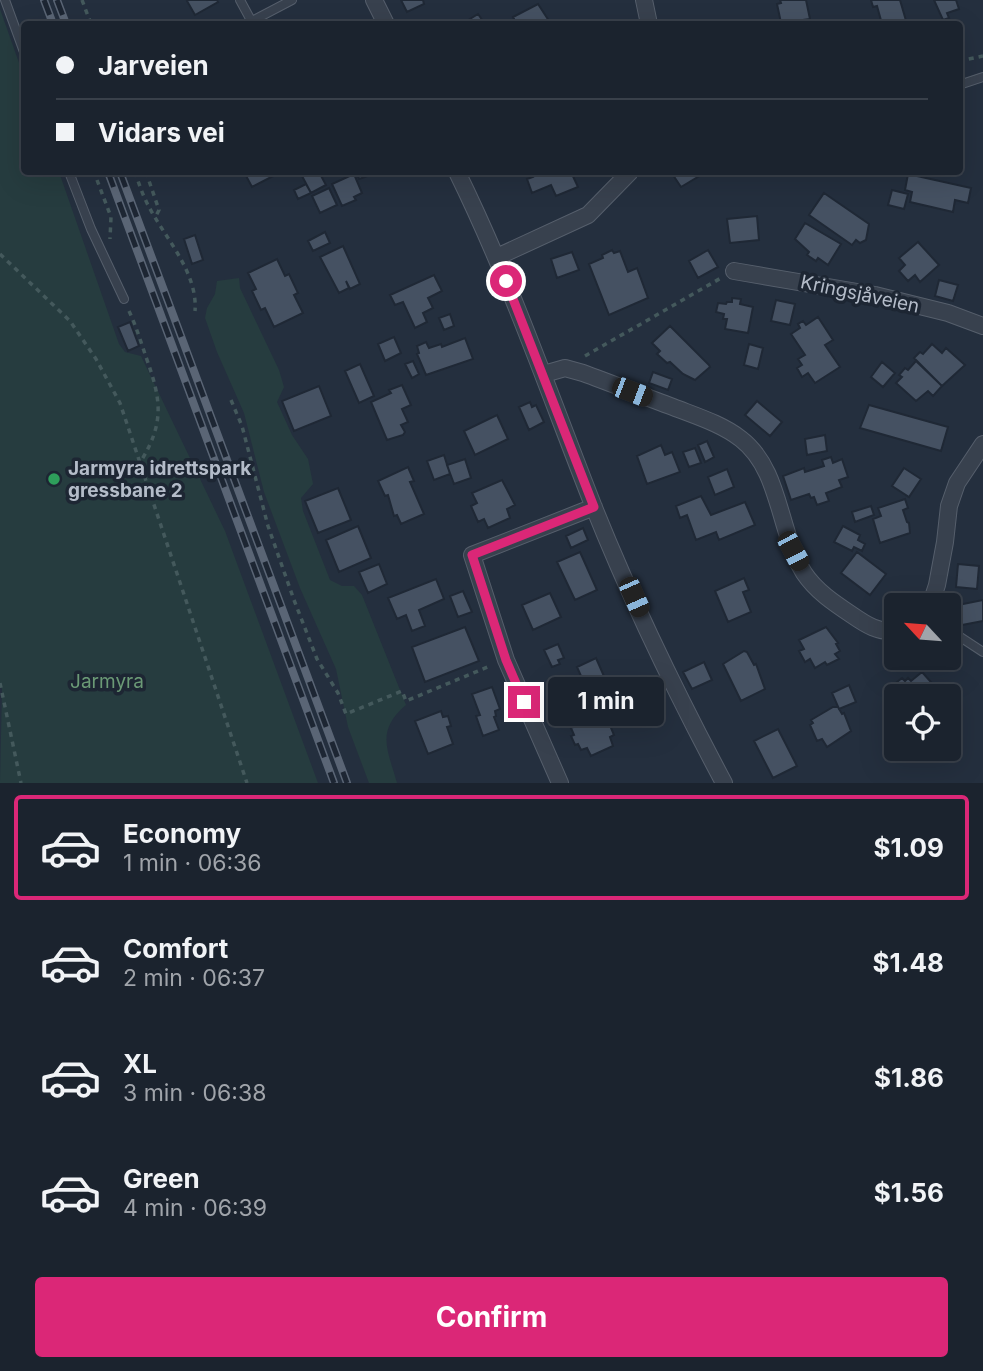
<!DOCTYPE html>
<meta charset="utf-8">
<style>
:root{--surface:#1b232e;--page:#242b36;--text:#f1f3f6;--muted:#a0a4aa;--line:#39404a;--accent:#db2777}
body{margin:0;font-family:Inter,sans-serif;background:var(--page);color:var(--text);height:100vh;display:flex;flex-direction:column;font-size:26px;white-space:nowrap}
*{box-sizing:border-box;margin:0}
p{font-size:23px;color:var(--muted)}
.icon{flex:none;width:38px;height:38px;fill:none;stroke:currentColor;stroke-width:2;stroke-linecap:round;stroke-linejoin:round}
.map{position:relative;height:783px;overflow:hidden}
.details{display:flex;flex-direction:column;background:var(--surface);flex:1}
.details>*{flex:none}
.banner{position:absolute;left:21px;top:21px;width:942px;height:154px;border-radius:7px;box-shadow:0 7px 28px #0002,0 0 0 2px var(--line);display:grid;align-content:center;height:154px;padding:0 35px;background:var(--surface)}
.needle{width:46px;rotate:296deg}
.tools{position:absolute;left:884px;top:593px;display:grid;gap:14px}
.tools a{display:grid;place-items:center;width:77px;height:77px;border-radius:7px;background:var(--surface);box-shadow:0 7px 28px #0002,0 0 0 2px var(--line);font-size:35px}
.end{position:absolute;width:32px;height:32px;margin:-16px;border:9px solid #db2777;background:#fff;box-shadow:0 0 0 4px #fff}
.from{border-radius:50%}
.bubble{position:absolute;height:49px;border-radius:7px;background:var(--surface);box-shadow:0 7px 28px #0002,0 0 0 2px var(--line);font-size:23px;font-weight:700;line-height:49px;text-align:center}
.car{position:absolute;width:21px;height:42px;margin:-21px -10px;border-radius:9px;box-shadow:0 0 5px 2px #0007;background:linear-gradient(#222 24%,#8ab4d8 0 40%,#222 0 76%,#8ab4d8 0 86%,#222 0)}
.banner b{display:flex;align-items:center;gap:24px;height:66px;font-size:26px}
.banner b+b{border-top:2px solid var(--line)}
.banner i{width:18px;height:18px;background:var(--text)}
ul{padding:12px 0 0;list-style:none}
li{display:flex;align-items:center;gap:21px;height:105px;margin:0 14px 10px;padding:0 21px;border:4px solid transparent;border-radius:7px}
li div{flex:1}
li b{display:block;font-size:26px}
li em{font-style:normal;font-weight:700}
li.selected{border-color:var(--accent)}
li>.icon{width:63px;height:63px;stroke-width:1.5}
.button{display:flex;gap:14px;margin-top:auto;padding:14px 35px}
.button a{flex:1;height:80px;border-radius:7px;background:var(--accent);color:#fff;font-size:28px;font-weight:700;line-height:80px;text-align:center}
.map>svg:first-child{display:block}
.green{fill:#263c3f}
.building{fill:#455162;stroke:#1f2835;stroke-width:2}
.lines{fill:none;stroke-linecap:round;stroke-linejoin:round}
.service-casing{stroke:#565f6c;stroke-width:10}
.minor-casing{stroke:#565f6c;stroke-width:18}
.path{stroke:#44595c;stroke-width:3.5;stroke-dasharray:5 5;stroke-linecap:butt}
.service{stroke:#38414e;stroke-width:8}
.minor{stroke:#38414e;stroke-width:16}
.rail-casing{stroke:#5a6575;stroke-width:8}
.rail{stroke:#1d2633;stroke-width:5;stroke-dasharray:16;stroke-linecap:butt}
.route{stroke:#db2777;stroke-width:9}
.leisure-dot{fill:#2e9e5b;stroke:#1d2633;stroke-width:2.5}
.labels{text-anchor:middle;dominant-baseline:central;stroke-width:7;stroke-linejoin:round;paint-order:stroke}
.street-label{font-size:19px;fill:#b4bcc9;stroke:#1d2633}
.poi-label{font-size:19px;font-weight:bold;fill:#b4bcc9;stroke:#1d2633;text-anchor:start}
.park-label{font-size:19px;fill:#6b9a76;stroke:#1d2633}
</style>
<div class="map">
<svg width="983" height="783" viewBox="0 0 983 783">
<rect width="100%" height="100%" fill="#242f3e"/>
<!-- green -->
<path class="green" d="M0,9L24,77V172H59L119,344L125,352L141,356L225,531L318,783H0L2,689L0,683Z
M239,278L240,288L279,370L284,387L277,402L292,435L308,459L313,484L301,498L303,511L330,580L342,586H354L362,595L406,705C375,731 388,750 397,783H369L348,727L336,669L300,588L264,492L244,413L217,352L205,318L207,308L215,294L217,281Z"/>
<!-- building -->
<path class="building" d="M189,0H217L218,2L195,15L187,1Z
M401,0H423L424,4L407,12Z
M780,0H806L810,19L781,23L777,4L781,3Z
M871,0H900L907,24H882L877,6L873,7Z
M934,0H956L959,9L947,13L949,18L943,20Z
M538,4L551,24H506L514,19L513,17Z
M478,14L485,24H462Z
M244,172H281L252,187Z
M312,172H319L326,185L311,193L302,176Z
M356,172H379L359,179Z
M531,172H571L578,187L556,196L551,185L532,193L527,179L533,177Z
M671,172H706L681,187Z
M354,174L362,193L354,197L356,200L342,206L332,184Z
M908,174L971,188L968,203L955,200L953,212L910,202L912,192L905,190Z
M306,184L311,193L298,199L294,190Z
M329,188L337,205L320,213L312,196Z
M892,190L908,194L904,209L888,205Z
M824,193L869,224L866,240L860,243L856,240L852,245L809,215Z
M757,216L759,240L730,243L727,219Z
M805,223L841,244L828,265L818,258L816,261L807,255L809,252L795,239Z
M325,232L330,243L313,251L308,241Z
M195,235L203,260L192,264L184,239Z
M918,242L939,265L920,282L915,275L908,281L899,271L905,265L899,258Z
M343,246L360,284L350,289L346,281L349,288L339,293L320,257Z
M612,250L614,253L620,251L628,272L637,268L648,298L609,315L589,264L603,258L602,255Z
M708,250L718,267L698,278L689,261Z
M572,252L579,270L557,278L551,259Z
M277,259L285,276L289,274L298,293L294,295L303,313L274,327L265,308L261,310L252,291L256,289L248,273Z
M434,275L442,291L428,298L433,308L423,313L427,322L415,328L403,302L395,305L390,295Z
M939,280L958,285L953,301L935,296Z
M732,298L741,299L740,304L753,307L748,333L725,329L727,319H723L724,314L716,312L718,303L726,304L727,302H732Z
M776,300L795,304L790,325L771,321Z
M450,314L454,326L444,330L439,318Z
M818,317L833,340L825,345L840,367L815,383L808,373L802,377L797,368L802,365L798,359L805,355L791,334L800,328L798,324L803,321L806,325Z
M130,322L139,346L128,351L118,327Z
M670,326L709,365L710,367L695,380L683,374L670,362L667,363L657,354L660,351L652,343Z
M394,337L401,353L385,361L378,344Z
M465,338L473,359L426,375L417,354L419,353L417,346L426,342L429,348L441,344L442,347Z
M749,344L763,348L758,369L744,365Z
M932,344L942,353L946,348L965,365L942,386L914,358L920,352L923,354Z
M413,361L419,374L412,378L405,364Z
M916,361L942,386L933,396L928,391L916,401L896,383L902,377L899,375L905,368L908,370Z
M882,362L895,373L883,387L871,377Z
M360,364L374,396L359,403L345,371Z
M653,372L672,379L668,390L649,383Z
M402,385L411,405L402,409L408,422L401,425L405,432L403,435L387,440L371,402L391,393L389,390Z
M319,386L331,416L294,431L282,401Z
M757,401L782,422L770,436L745,415Z
M530,402L532,407L536,405L544,422L529,430L519,407Z
M869,405L948,427L941,451L860,428Z
M497,415L508,439L475,455L464,431Z
M825,435L827,451L807,455L805,439Z
M707,441L714,457L705,462L698,445Z
M661,445L665,455L672,452L680,472L647,484L637,456Z
M695,448L701,463L689,467L683,452Z
M444,455L450,474L434,480L427,461Z
M831,457L833,463L842,459L848,477L839,480L842,487L826,493L829,501L817,505L814,497L811,498L809,494L791,500L783,476L804,468L805,472L824,466L822,460Z
M465,459L471,478L454,484L447,465Z
M408,467L414,481L410,482L424,514L401,524L397,515L394,516L388,495L385,496L378,481Z
M904,468L921,479L909,497L892,486Z
M727,469L734,487L715,495L708,477Z
M502,480L515,505L507,509L510,518L488,528L484,519L478,522L471,506L477,503L472,493Z
M338,488L351,520L318,533L305,501Z
M701,496L711,515L745,502L755,525L719,540L716,532L696,540L687,515L680,518L676,506Z
M905,499L908,508L903,510L907,522L909,523L910,533L880,543L873,519L881,516L878,508Z
M871,506L874,515L855,522L852,512Z
M358,526L371,558L339,572L326,540Z
M843,526L860,535L858,540L865,544L862,551L854,547L852,551L834,542Z
M583,528L588,540L571,548L566,536Z
M580,552L597,590L575,600L557,562Z
M857,552L886,574L870,595L841,573Z
M379,564L387,584L368,593L359,572Z
M958,564L979,566L977,589L956,587Z
M744,578L749,590L743,592L751,612L728,622L715,591Z
M436,579L444,599L419,610L425,626L412,631L406,615L397,619L388,598Z
M463,591L472,612L458,617L450,596Z
M550,593L561,617L533,630L522,605Z
M983,600V621L962,625L958,605Z
M465,627L479,661L425,682L412,647Z
M826,627L838,643L836,644L840,651L835,654L839,659L827,665L825,662L815,668L810,659L805,662L799,651L804,649L799,640Z
M558,644L564,658L558,660L560,664L552,667L544,650Z
M744,651L747,652L754,665L756,664L765,689L741,701L723,664Z
M596,658L607,683L588,692L577,667Z
M704,662L712,680L692,689L683,672Z
M922,672L939,691L932,696H898L896,695L898,693L896,689L900,685L897,682L902,678L905,681L908,678L911,681Z
M849,685L856,702L839,709L832,693Z
M492,687L500,709L495,711L496,716L494,717L499,730L483,736L476,716L480,715L472,694Z
M596,707L600,715L605,713L614,735L610,737L613,746L591,756L587,748L581,750L578,744L575,745L571,736L574,735L571,728L578,725L574,717Z
M833,707H838L842,714L844,713L851,731L827,747L822,739L817,741L810,725L813,723L811,720Z
M441,711L443,717L448,716L451,726L447,727L453,744L428,754L415,721Z
M778,729L797,766L773,778L754,741Z"/>
<g class="lines">
<defs>
<path id="service" d="M5,0L24,52
M240,0L253,24
M252,21L292,0
M959,85L983,77
M69,172L91,229L124,299
M948,629L983,652"/>
<path id="minor" d="M374,0L386,24
M644,0L649,24
M457,172C510,280 549,393 593,505C631,600 676,693 724,783
M497,257L588,215L630,172
M734,271L875,295L948,313L983,326
M544,374L565,368L583,373C613,384 643,396 673,407C696,416 722,424 741,439C781,470 778,531 804,573C816,591 834,603 852,615C865,624 880,634 896,630
M930,606L937,585L945,542L949,506L957,483L983,444
M560,783L506,660L472,555L594,507"/>
</defs>
<!-- service casing -->
<use href="#service" class="service-casing"/>
<!-- minor casing -->
<use href="#minor" class="minor-casing"/>
<!-- path -->
<path class="path" d="M82,0L91,24
M959,61L983,56
M135,172C139,184 143,196 149,207C166,239 198,273 195,311
M146,172L159,210L155,218
M97,180L111,217L110,239
M0,254L70,321L96,359L120,403L247,783
M129,311C136,326 141,342 146,357C161,399 165,422 141,461
M585,356L721,278
M231,400L242,426L268,526L294,600L317,659L338,693L346,714L402,691L406,701L490,666
M0,683L21,783"/>
<!-- service -->
<use href="#service" class="service"/>
<!-- minor -->
<use href="#minor" class="minor"/>
<defs>
<path id="rail" d="M44,0L53,24
M57,0L66,24
M108,172L334,783
M120,172L347,783"/>
</defs>
<!-- rail casing -->
<use href="#rail" class="rail-casing"/>
<!-- rail -->
<use href="#rail" class="rail"/>
</g>
<g class="lines">
<!-- route -->
<path class="route" d="M506,281L594,507L472,555L506,660L524,702"/>
</g>
<!-- markers -->
<circle class="leisure-dot" cx="54" cy="479" r="7"/>
<g class="labels">
<!-- street labels -->
<g class="street-label">
<text transform="translate(860 294) rotate(12)">Kringsjåveien</text>
</g>
<!-- poi labels -->
<g class="poi-label">
<text x="68" y="468">Jarmyra idrettspark<tspan x="68" dy="22">gressbane 2</tspan></text>
</g>
<!-- park labels -->
<g class="park-label">
<text x="107" y="681">Jarmyra</text>
</g>
</g>
</svg>
<div class="tools">
<a><svg class="needle" viewBox="-14 -14 28 28"><path d="M0-13l5 13h-10z" fill="#e53935"/><path d="M0 13l5-13h-10z" fill="#a0a4aa"/></svg></a>
<a><svg class="icon" aria-label="locate" viewBox="0 0 24 24"><circle cx="12" cy="12" r="6"/><path d="M12 2v4M12 18v4M2 12h4M18 12h4"/></svg></a>
</div>
<i class="end from" style="left:506px;top:281px"></i>
<i class="end" style="left:524px;top:702px"></i>
<div class="bubble" style="left:548px;top:677px;width:116px">1 min</div>
<i class="car" style="left:632px;top:392px;rotate:111deg"></i>
<i class="car" style="left:793px;top:551px;rotate:152deg"></i>
<i class="car" style="left:634px;top:597px;rotate:156deg"></i>
<div class="banner">
<b><i class="from"></i>Jarveien</b>
<b><i></i>Vidars vei</b>
</div>
</div>
<section class="details">
<ul>
<li class="selected"><svg class="icon" aria-label="car" viewBox="0 0 24 24"><path d="M5 17H2v-5l4-1 3-4h7l3 4 3 1v5h-3M9 17h6M6 11h13"/><circle cx="7" cy="17" r="2"/><circle cx="17" cy="17" r="2"/></svg><div><b>Economy</b><p>1 min · 06:36</p></div><em>$1.09</em></li>
<li><svg class="icon" aria-label="car" viewBox="0 0 24 24"><path d="M5 17H2v-5l4-1 3-4h7l3 4 3 1v5h-3M9 17h6M6 11h13"/><circle cx="7" cy="17" r="2"/><circle cx="17" cy="17" r="2"/></svg><div><b>Comfort</b><p>2 min · 06:37</p></div><em>$1.48</em></li>
<li><svg class="icon" aria-label="car" viewBox="0 0 24 24"><path d="M5 17H2v-5l4-1 3-4h7l3 4 3 1v5h-3M9 17h6M6 11h13"/><circle cx="7" cy="17" r="2"/><circle cx="17" cy="17" r="2"/></svg><div><b>XL</b><p>3 min · 06:38</p></div><em>$1.86</em></li>
<li><svg class="icon" aria-label="car" viewBox="0 0 24 24"><path d="M5 17H2v-5l4-1 3-4h7l3 4 3 1v5h-3M9 17h6M6 11h13"/><circle cx="7" cy="17" r="2"/><circle cx="17" cy="17" r="2"/></svg><div><b>Green</b><p>4 min · 06:39</p></div><em>$1.56</em></li>
</ul>
<div class="button"><a>Confirm</a></div>
</section>
